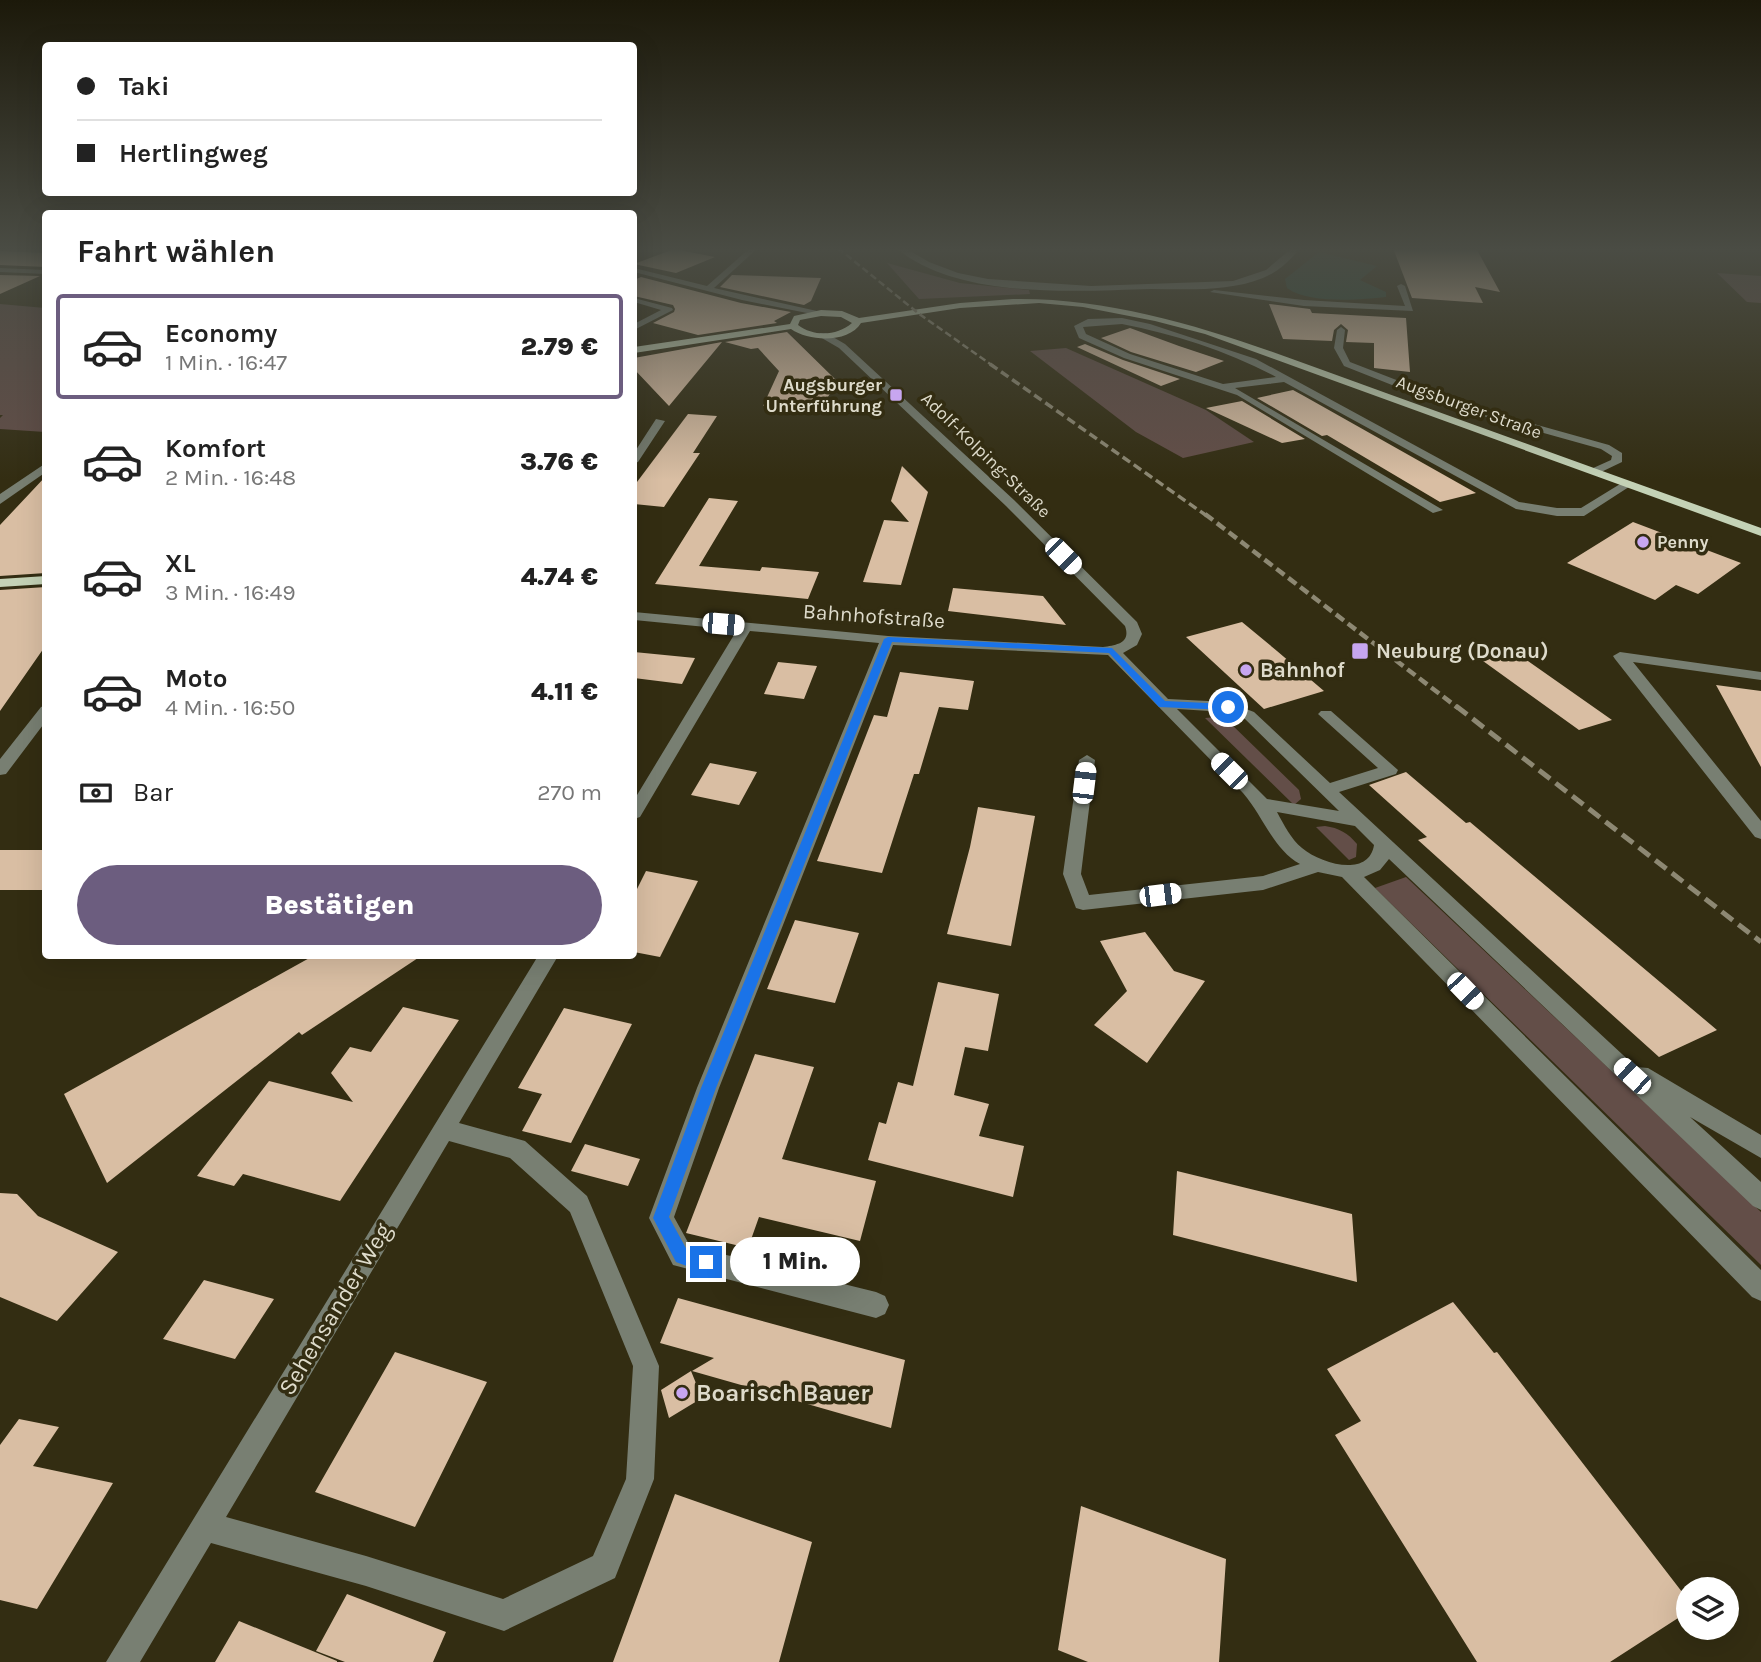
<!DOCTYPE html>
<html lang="de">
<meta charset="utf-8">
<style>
:root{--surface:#fff;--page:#f6f6f6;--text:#222;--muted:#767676;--line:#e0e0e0;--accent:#6c5d7f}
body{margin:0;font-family:Karla,sans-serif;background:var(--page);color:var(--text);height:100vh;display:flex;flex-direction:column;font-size:26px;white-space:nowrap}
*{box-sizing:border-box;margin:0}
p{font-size:23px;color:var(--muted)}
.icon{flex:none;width:38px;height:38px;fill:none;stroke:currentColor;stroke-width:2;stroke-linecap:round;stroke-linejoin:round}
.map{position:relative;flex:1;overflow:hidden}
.drawer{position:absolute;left:42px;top:210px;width:595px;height:749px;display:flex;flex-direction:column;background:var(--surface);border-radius:7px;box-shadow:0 7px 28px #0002}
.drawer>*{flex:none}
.banner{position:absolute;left:42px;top:42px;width:595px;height:154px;border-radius:7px;box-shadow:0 7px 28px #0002;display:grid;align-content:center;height:154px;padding:0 35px;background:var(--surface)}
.controls{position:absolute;left:1676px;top:1577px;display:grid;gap:14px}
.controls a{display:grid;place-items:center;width:63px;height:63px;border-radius:50%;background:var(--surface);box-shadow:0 7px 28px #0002;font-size:35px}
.end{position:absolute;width:32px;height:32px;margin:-16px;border:9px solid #1a73e8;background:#fff;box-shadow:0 0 0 4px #fff}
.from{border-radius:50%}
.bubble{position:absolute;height:49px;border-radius:24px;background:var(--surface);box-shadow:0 7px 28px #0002;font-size:23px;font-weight:800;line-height:49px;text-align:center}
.car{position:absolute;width:21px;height:42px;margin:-21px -10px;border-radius:9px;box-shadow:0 0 5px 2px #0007;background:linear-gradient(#fff 24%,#345 0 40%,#fff 0 76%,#345 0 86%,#fff 0)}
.banner b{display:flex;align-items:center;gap:24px;height:66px;font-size:26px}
.banner b+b{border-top:2px solid var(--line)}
.banner i{width:18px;height:18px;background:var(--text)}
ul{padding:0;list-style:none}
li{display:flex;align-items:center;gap:21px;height:105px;margin:0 14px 10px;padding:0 21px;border:4px solid transparent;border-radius:7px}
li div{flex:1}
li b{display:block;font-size:26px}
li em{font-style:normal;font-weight:800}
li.on{border-color:var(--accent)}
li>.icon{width:63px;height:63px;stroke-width:1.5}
h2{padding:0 35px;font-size:32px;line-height:84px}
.pay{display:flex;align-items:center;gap:18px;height:77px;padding:0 35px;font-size:26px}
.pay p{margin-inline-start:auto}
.cta{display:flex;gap:14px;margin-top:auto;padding:14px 35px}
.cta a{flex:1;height:80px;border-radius:42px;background:var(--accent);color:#fff;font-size:28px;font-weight:800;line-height:80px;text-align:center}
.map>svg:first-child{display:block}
.green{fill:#634e48}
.water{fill:#2a4a39}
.building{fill:#d9bea3}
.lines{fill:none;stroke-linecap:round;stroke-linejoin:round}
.minor{fill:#787f72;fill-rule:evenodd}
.major{fill:#c4d2b6;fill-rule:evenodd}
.rail-far3{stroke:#8d8873;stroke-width:2.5;stroke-dasharray:7 3.5;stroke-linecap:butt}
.rail-far2{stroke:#8d8873;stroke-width:3.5;stroke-dasharray:9 4.5;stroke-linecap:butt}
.rail-far1{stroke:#8d8873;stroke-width:4.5;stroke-dasharray:10 5;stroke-linecap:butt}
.rail{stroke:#8d8873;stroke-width:5;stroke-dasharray:14 7;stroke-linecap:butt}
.route{fill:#1a73e8}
.poi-dot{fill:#c7a6f0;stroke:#332d12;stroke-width:2.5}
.labels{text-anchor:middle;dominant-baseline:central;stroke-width:7;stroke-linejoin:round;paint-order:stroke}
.far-poi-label{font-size:18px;font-weight:bold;fill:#dedbcb;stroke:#332d12;text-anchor:end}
.far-street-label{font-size:18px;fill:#dedbcb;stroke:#332d12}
.street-label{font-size:21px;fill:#dedbcb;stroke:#332d12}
.poi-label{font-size:21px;font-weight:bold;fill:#dedbcb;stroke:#332d12;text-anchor:start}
.near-street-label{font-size:24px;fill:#dedbcb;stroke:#332d12}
.near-poi-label{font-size:24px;font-weight:bold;fill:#dedbcb;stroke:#332d12;text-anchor:start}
</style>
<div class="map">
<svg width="1761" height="1662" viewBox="0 0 1761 1662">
<rect width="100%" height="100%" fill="#332d12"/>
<!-- green -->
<path class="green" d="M887,263L960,283L1029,290L1030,294L919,299Z
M1717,273L1761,276V303L1747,302Z
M0,304L45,308V432L0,429V418L3,415H0Z
M1066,348L1206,410L1254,442L1183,458L1136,432L1030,351Z
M1217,717L1228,721L1299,790L1301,799L1294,805L1205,718Z
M1325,826C1339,828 1348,833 1357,844L1356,857L1349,860L1316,827Z
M1406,877L1761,1212V1265L1375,888Z"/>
<!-- water -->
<path class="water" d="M1319,252L1377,266L1360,280L1386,292V297C1359,300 1309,304 1287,288L1285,279Z"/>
<!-- building -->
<path class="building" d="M1393,248H1476L1500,292L1475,287L1483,303L1412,298Z
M674,249L715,257L676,273L634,264Z
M0,251L46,253V267L0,265Z
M0,275L40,276L0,294Z
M732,275L821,278L811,301L804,305L720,287Z
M641,277L741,303L791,312L774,321L777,323L698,335L653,323L674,312L675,309L673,305L634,296V280Z
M1269,304L1310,309L1312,313L1406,318L1410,372L1374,368V343L1346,342L1348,330L1341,324L1334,330L1332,341L1283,339Z
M1130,328L1179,346L1224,361L1196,372L1131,352L1101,338Z
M787,332L837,381L820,411L763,406L779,371L758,348L751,349L725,342Z
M722,342L669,406L634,369V358Z
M1085,344L1123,360L1180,379L1161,386L1077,347Z
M1293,390L1304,396L1476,493L1440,502L1327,435L1322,436L1257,398Z
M1242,401L1305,439L1282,443L1206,408Z
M688,414L717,416L693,453H700L664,507L634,504V486Z
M902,466L928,492L901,585L863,582L884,520L909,522L891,501Z
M46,476V573L0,576V525Z
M709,498L738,501L699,566L760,571L762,567L819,572L808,599L655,584Z
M1633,522L1741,563L1698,594L1676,585L1655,600L1567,563Z
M46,587V645L0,711V590Z
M953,588L1043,596L1066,625L948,611Z
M1242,622L1277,651L1324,691L1264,709L1186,637Z
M634,652L695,658L682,684L634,678Z
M1515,652L1612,720L1579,730L1483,661Z
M778,662L817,666L804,699L764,694Z
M900,672L974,681L968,710L939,707L919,774H914L882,873L817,861L874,715L887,717Z
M1716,685L1761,691V767Z
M710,763L757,772L739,805L691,795Z
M1406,772L1466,823L1470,822L1717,1030L1659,1057L1418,840L1427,837L1369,785Z
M978,807L1035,816L1011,946L947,934L970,847Z
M0,850H46V890H0Z
M646,871L698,881L660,957L634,952V895Z
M795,920L859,933L835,1003L767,989Z
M1145,932L1174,971L1205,981L1147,1063L1094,1025L1127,991L1100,941Z
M313,956H421L302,1035L299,1032L107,1183L64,1094Z
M938,982L999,994L988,1051L965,1047L954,1095L989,1104L979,1136L1024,1146L1013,1197L868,1160L879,1122L886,1124L898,1082L913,1086Z
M403,1007L459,1020L340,1201L243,1174L234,1186L197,1176L269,1081L353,1102L331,1073L350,1047L371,1052Z
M564,1008L632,1024L571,1143L522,1131L542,1094L518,1088Z
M755,1054L814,1067L782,1159L876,1181L860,1241L759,1217L748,1248L686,1233Z
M585,1144L640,1159L628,1186L571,1171Z
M1177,1171L1352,1214L1357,1282L1173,1235Z
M0,1193L17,1194L38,1216L118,1252L57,1321L0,1297Z
M204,1280L274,1299L235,1359L163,1339Z
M678,1298L905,1360L891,1428L692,1371L714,1358L660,1343Z
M1453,1302L1494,1353L1497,1352L1689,1601V1611L1610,1662H1477L1335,1435L1361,1421L1327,1369Z
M395,1352L487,1382L415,1527L315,1492Z
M691,1371L702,1398L669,1418L661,1390Z
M19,1419L59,1427L33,1466L113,1483L37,1609L0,1600V1445Z
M675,1494L812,1542L779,1662H613Z
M1081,1506L1226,1559L1219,1662H1088L1058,1650Z
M347,1594L446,1632L433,1662H345L316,1651Z
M239,1621L337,1661V1662H215Z"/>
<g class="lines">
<!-- minor -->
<path class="minor" d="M37,248H46V250H38Z
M750,248H758L714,288L817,311V315L742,300L634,272V268L707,286Z
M896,248H905L929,262L958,273L988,279L1091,286L1233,281L1266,270L1292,248H1300C1290,261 1278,272 1263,278C1228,292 1188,289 1151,289C1074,291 959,300 896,248Z
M0,268L46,270V274L0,272Z
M1401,284L1405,286L1413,311L1304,306L1210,292L1214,290L1304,300L1405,306L1397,286Z
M634,298L672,308L673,310L634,330V324L661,310L634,302Z
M1122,318L1150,324L1256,359L1519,502L1557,508H1581L1625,481L1635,483L1584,516H1557L1516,509L1284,382L1235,388L1443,510L1433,513L1237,395L1124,358L1079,338L1074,326L1088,319ZM1122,324C1174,334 1230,352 1276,377L1223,384L1130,354L1086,334L1083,327Z
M1341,327L1345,330L1343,348L1350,362L1448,400L1609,445L1622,453V462L1599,473H1591V469L1611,460L1612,456L1601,449L1440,404L1344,366L1334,348L1337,330Z
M820,333H826L845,344L1014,500L1137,622L1142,634L1137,645L1123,653L1168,699L1228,702L1254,712L1330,783L1378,768L1318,714L1321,711H1331L1398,770L1396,774L1339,792L1636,1067L1648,1068L1761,1135V1158L1690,1117L1761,1182V1210L1753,1206L1389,859L1380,870L1364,877L1761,1270V1301L1752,1297L1342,877L1318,872L1263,890L1083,910L1076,908L1063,874L1079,760L1087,755L1095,760L1081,874L1089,895L1263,876L1300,864C1273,849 1263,816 1243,793L1108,655L893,645L719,1088L674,1217L690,1246L876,1292L885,1296L889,1305L885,1314L876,1318L673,1265L649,1218L697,1088L879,643L750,631L640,817L634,819V800L737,630L634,620V612L888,636L1103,647C1117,645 1131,643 1125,626L1006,506L839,348L820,337ZM1177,709L1226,712L1244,718L1339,811L1267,799ZM1277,812L1355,826L1374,845C1369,878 1321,864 1302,848C1291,839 1284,825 1277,812Z
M656,419L665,421L638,462L634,463V453Z
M46,463V472L0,504V494Z
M1620,652L1761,672V680L1633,662L1761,821V839L1755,837L1615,659L1613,656Z
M46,705V721L6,774L0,775V759L41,707Z
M538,956H558L459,1123L525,1141L587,1196L659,1366L654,1479L615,1578L504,1631L366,1586L211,1543L140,1662H106ZM449,1141L510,1158L570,1212L633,1366L626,1479L593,1556L503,1599L366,1556L226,1517Z"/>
<!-- major -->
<path class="major" d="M1013,299C1143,297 1265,350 1386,393C1511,438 1636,483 1761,528V536L1205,334L1155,321L1083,307L1039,303L960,308L861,323C849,343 810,342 791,329L634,353V347L790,324L794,316L821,310L842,311L859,318L960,303ZM821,316L841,317L852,323C837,336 814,337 798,325L800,320Z
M46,576V584L0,587V579Z"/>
<!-- rail-far3 -->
<path class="rail-far3" d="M838,248L918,313L993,366"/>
<!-- rail-far2 -->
<path class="rail-far2" d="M990,364L1207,516"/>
<!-- rail-far1 -->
<path class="rail-far1" d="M1205,514L1458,708"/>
<!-- rail -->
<path class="rail" d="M1456,706L1761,942"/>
</g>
<!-- sky -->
<linearGradient id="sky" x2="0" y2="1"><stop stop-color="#1c190a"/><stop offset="0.52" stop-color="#4a4c44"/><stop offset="1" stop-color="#4a4c44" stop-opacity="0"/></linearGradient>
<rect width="1761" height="480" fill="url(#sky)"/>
<!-- route -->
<path class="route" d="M888,637L1112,648L1165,701L1228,704L1233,707L1228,710L1159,707L1109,653L892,642L716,1088L669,1217L687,1250L712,1257L715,1262L712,1268C702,1272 687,1266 676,1262L653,1218L701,1088L884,639Z"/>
<!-- markers -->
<g class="poi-dot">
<rect x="889" y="388" width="14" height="14" rx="3.5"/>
<circle cx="1643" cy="542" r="7"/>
<rect x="1351" y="642" width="18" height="18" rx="3.5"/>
<circle cx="1246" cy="670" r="7"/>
<circle cx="682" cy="1393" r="7"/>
</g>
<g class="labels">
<!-- far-poi labels -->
<g class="far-poi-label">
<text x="882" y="385">Augsburger<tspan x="882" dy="21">Unterführung</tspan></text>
<text x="1657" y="542" text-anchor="start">Penny</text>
</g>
<!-- far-street labels -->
<g class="far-street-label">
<text transform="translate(1469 407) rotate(20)">Augsburger Straße</text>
<text transform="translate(986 455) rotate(44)">Adolf-Kolping-Straße</text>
</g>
<!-- street labels -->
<g class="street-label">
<text transform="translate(874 616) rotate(4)">Bahnhofstraße</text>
</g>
<!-- poi labels -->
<g class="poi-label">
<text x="1376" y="651">Neuburg (Donau)</text>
<text x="1260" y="670">Bahnhof</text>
</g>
<!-- near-street labels -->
<g class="near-street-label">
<text transform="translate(335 1309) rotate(-59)">Sehensander Weg</text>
</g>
<!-- near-poi labels -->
<g class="near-poi-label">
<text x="696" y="1393">Boarisch Bauer</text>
</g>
</g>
</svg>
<div class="controls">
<a><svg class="icon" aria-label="layers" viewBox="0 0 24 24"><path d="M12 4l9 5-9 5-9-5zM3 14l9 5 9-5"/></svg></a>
</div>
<i class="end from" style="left:1228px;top:707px"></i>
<i class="end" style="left:706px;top:1262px"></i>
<div class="bubble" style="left:730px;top:1237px;width:130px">1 Min.</div>
<i class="car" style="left:1063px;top:556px;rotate:135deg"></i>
<i class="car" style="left:723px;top:624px;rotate:95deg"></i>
<i class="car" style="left:1229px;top:771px;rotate:315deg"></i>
<i class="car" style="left:1084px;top:783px;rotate:7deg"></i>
<i class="car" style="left:1160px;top:895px;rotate:83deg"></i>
<i class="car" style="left:1465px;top:991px;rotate:136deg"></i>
<i class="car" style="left:1632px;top:1076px;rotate:313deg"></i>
<div class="banner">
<b><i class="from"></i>Taki</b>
<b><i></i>Hertlingweg</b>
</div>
<section class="drawer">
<h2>Fahrt wählen</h2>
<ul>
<li class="on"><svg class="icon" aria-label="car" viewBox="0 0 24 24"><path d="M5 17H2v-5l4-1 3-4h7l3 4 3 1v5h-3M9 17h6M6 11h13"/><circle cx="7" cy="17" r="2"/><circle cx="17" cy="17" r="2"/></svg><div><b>Economy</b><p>1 Min. · 16:47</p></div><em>2.79 €</em></li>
<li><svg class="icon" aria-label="car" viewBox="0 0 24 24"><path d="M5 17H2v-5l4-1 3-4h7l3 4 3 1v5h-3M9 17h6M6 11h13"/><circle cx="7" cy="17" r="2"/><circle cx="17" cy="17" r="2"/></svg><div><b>Komfort</b><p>2 Min. · 16:48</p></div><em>3.76 €</em></li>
<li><svg class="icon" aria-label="car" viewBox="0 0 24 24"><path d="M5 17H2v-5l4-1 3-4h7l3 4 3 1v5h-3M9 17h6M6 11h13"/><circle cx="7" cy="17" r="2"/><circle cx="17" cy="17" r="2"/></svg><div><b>XL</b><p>3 Min. · 16:49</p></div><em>4.74 €</em></li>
<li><svg class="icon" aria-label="car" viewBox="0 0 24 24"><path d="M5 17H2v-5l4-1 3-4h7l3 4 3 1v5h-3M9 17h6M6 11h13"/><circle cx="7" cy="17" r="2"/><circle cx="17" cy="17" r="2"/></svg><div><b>Moto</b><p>4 Min. · 16:50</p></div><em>4.11 €</em></li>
</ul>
<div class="pay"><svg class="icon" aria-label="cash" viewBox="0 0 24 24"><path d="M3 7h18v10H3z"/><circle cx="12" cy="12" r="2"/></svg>Bar<p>270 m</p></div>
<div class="cta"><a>Bestätigen</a></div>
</section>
</div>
